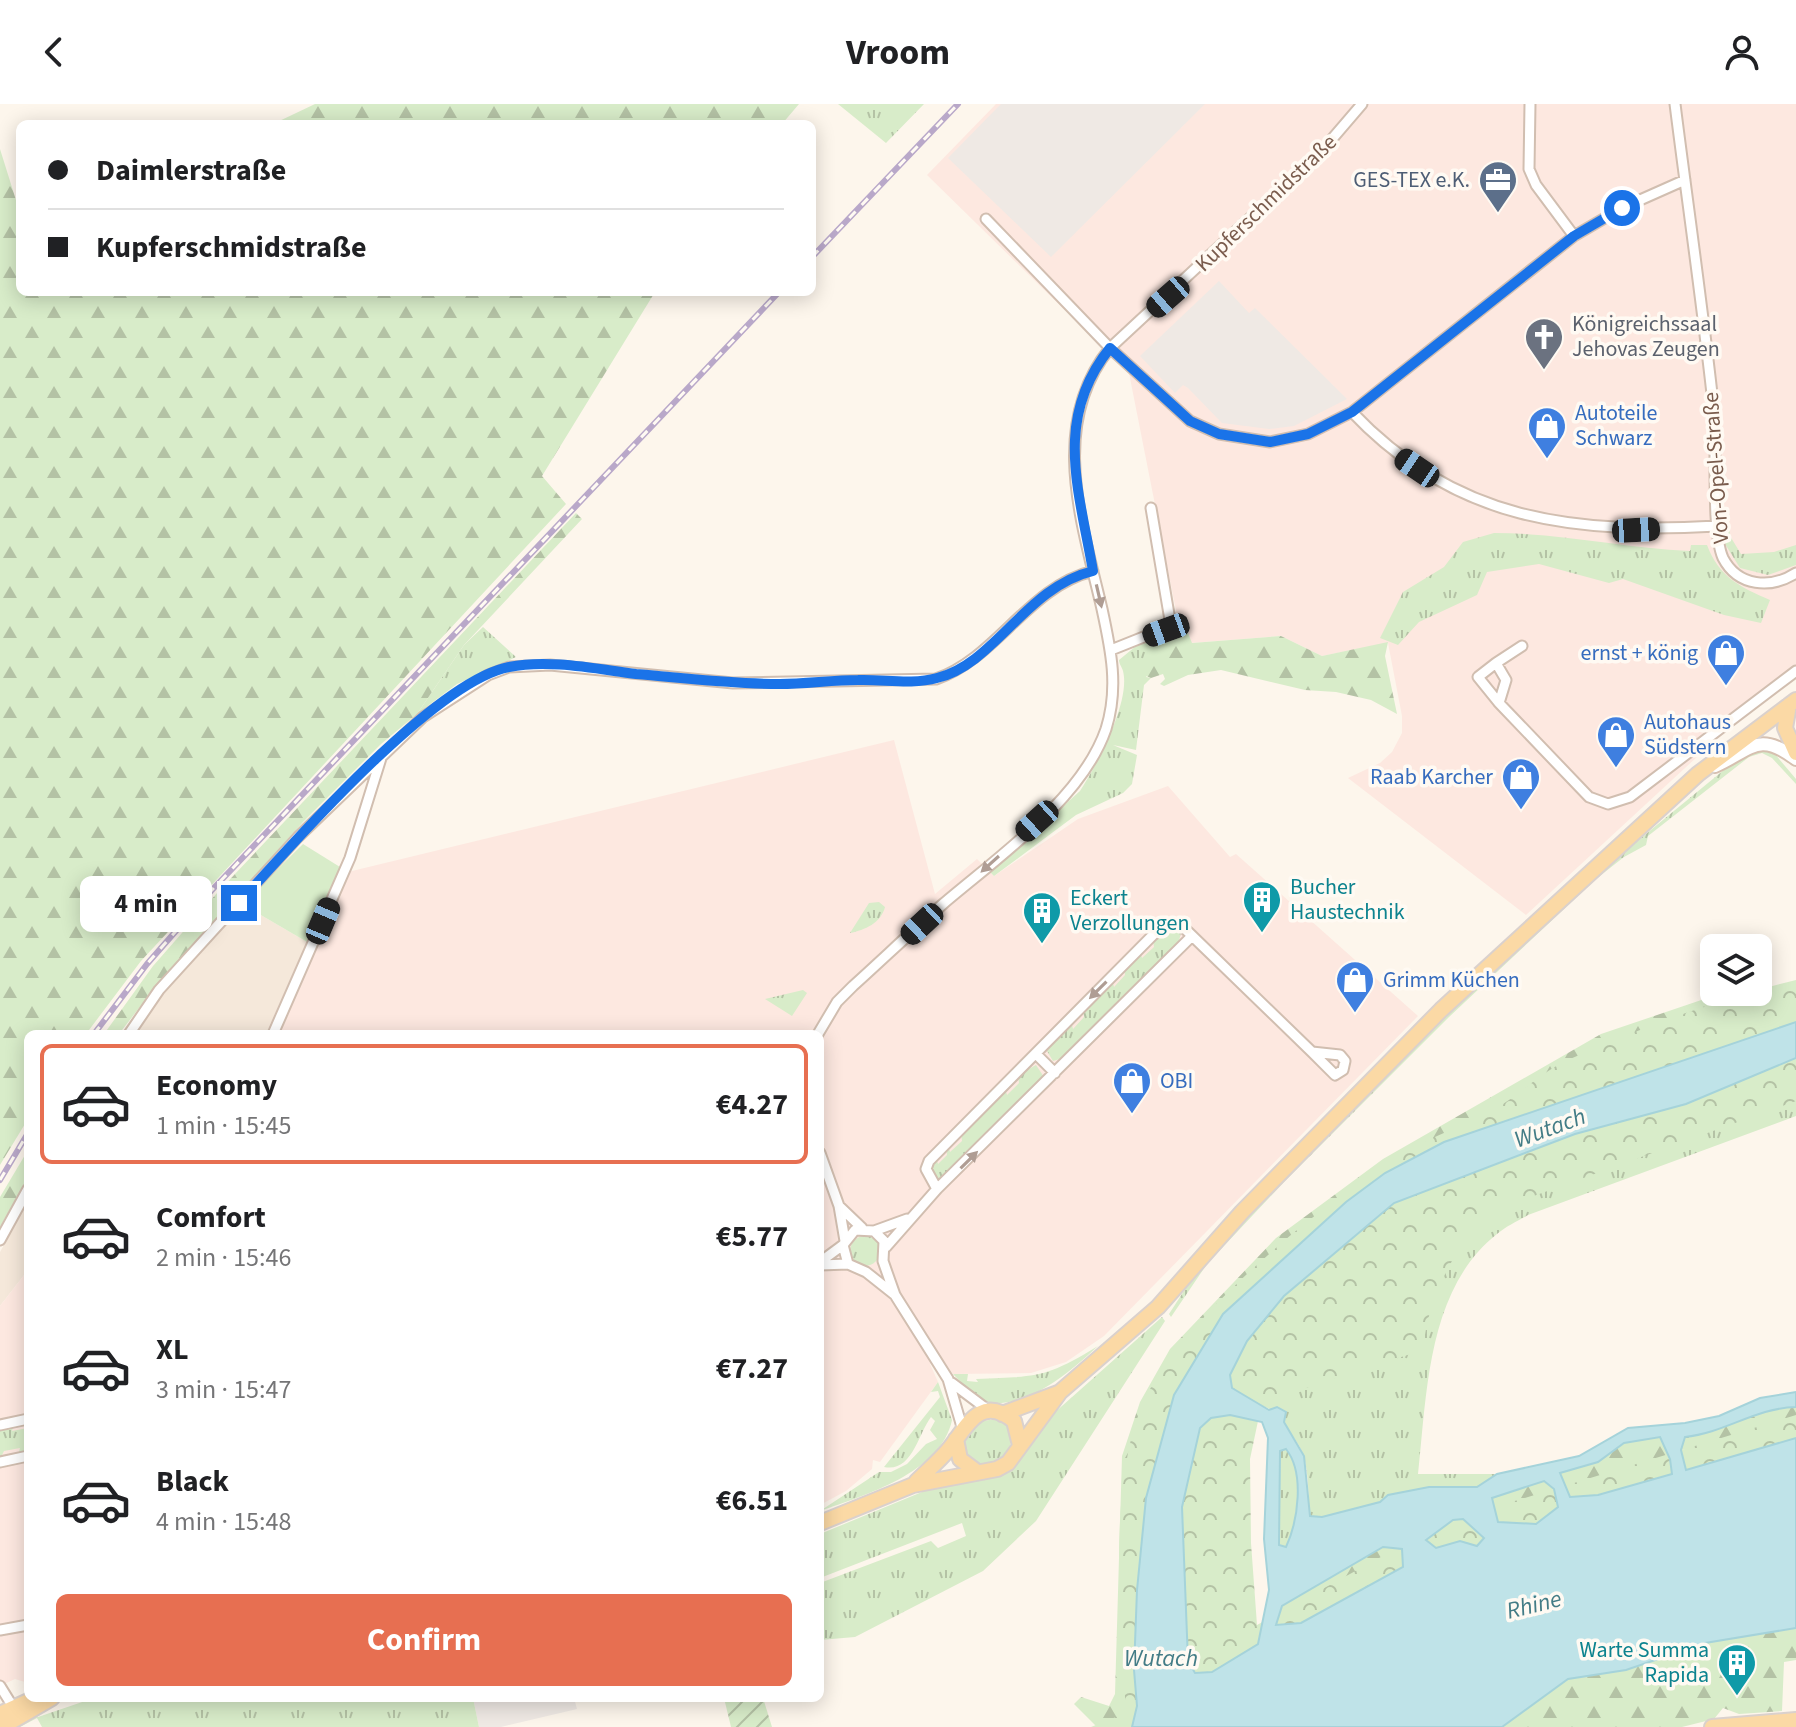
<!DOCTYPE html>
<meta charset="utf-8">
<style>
:root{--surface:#fff;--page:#f2f2f2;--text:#202124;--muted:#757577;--line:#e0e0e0;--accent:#e76f51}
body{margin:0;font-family:"Source Sans 3",sans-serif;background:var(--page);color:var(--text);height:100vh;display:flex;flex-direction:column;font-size:30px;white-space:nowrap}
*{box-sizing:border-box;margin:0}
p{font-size:26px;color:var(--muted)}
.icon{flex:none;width:44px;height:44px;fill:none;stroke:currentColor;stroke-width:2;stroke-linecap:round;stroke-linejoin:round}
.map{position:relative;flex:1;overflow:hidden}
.drawer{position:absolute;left:24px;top:926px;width:800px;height:672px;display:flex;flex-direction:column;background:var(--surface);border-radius:12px;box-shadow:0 4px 20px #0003}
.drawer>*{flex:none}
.hud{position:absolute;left:16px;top:16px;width:800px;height:176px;border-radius:12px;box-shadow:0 4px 20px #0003;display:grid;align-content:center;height:176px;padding:0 32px;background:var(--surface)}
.tools{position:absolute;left:1700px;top:830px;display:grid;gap:16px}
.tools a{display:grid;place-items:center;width:72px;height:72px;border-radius:12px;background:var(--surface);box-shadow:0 4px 20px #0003;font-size:40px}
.end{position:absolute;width:36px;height:36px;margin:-18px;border:10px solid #1a73e8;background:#fff;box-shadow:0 0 0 4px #fff}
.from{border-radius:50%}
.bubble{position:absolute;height:56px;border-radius:12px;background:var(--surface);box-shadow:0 4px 20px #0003;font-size:26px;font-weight:700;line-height:56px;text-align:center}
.car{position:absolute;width:24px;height:48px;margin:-24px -12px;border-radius:10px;box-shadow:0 0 6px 2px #0007;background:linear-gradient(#222 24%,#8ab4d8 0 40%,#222 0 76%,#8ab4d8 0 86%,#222 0)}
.hud b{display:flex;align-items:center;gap:28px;height:76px;font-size:30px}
.hud b+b{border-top:2px solid var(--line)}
.hud i{width:20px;height:20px;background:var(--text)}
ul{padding:14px 0 0;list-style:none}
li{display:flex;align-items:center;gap:24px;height:120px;margin:0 16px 12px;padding:0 16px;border:4px solid transparent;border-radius:12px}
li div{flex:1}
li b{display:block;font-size:30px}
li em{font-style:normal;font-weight:700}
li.selected{border-color:var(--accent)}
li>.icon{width:72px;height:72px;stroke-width:1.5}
.cta{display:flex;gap:16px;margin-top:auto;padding:16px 32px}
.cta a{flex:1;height:92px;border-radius:12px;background:var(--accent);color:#fff;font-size:32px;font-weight:700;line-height:92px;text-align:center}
header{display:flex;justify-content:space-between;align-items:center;height:104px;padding:0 32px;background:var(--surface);font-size:36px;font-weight:700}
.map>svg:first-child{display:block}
.residential{fill:#f5e8da}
.commercial{fill:#fde8e0}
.industrial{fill:#efe9e4}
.grass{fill:url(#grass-tufts)}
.forest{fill:url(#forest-firs)}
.park{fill:url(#park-crowns)}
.garden{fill:url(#garden-furrows)}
.pitch{fill:#d8ecc9}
.water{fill:#bfe3e8;stroke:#a5d3da;stroke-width:2;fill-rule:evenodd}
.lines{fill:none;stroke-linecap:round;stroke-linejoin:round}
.street-casing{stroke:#d1beb0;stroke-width:13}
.secondary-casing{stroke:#d6c0b0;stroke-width:16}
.primary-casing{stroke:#dad1cd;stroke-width:18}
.street{stroke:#fff;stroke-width:9}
.secondary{stroke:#fff;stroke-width:12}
.primary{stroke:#fbd9a5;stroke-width:14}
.rail-casing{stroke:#b9a8c9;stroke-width:6}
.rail{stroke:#fffaf3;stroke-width:3;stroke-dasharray:9;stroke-linecap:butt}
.oneway{fill:#af9d94}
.route{stroke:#1a73e8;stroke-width:10}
.labels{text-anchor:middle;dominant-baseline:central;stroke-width:7;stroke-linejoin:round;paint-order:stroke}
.service-label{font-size:22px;fill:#4e5e75;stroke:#fffaf3;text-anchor:end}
.street-label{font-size:22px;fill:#7a5c4d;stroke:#fffaf3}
.worship-label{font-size:22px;fill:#5b616d;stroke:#fffaf3;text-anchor:start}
.shop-label{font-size:22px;fill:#366cbe;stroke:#fffaf3;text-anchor:start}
.culture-label{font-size:22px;fill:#0d838f;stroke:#fffaf3;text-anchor:start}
.water-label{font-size:24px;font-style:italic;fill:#437c86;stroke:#fffaf3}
</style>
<header><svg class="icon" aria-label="back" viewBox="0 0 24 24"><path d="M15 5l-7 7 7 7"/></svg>Vroom<svg class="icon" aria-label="person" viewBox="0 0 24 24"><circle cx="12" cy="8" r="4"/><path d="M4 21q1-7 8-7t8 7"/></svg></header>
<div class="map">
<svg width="1796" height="1623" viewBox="0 0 1796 1623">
<defs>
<pattern id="grass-tufts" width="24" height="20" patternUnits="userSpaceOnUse" patternTransform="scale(2)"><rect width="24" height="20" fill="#d8ecc9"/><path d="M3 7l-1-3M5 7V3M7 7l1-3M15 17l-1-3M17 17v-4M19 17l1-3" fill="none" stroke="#b4c2a5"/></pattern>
<pattern id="forest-firs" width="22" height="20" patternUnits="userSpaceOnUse" patternTransform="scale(2)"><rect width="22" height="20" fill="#d8ecc9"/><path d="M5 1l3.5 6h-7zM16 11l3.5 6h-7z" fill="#b4c2a5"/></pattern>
<pattern id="park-crowns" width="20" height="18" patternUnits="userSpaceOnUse" patternTransform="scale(2)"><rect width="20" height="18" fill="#d8ecc9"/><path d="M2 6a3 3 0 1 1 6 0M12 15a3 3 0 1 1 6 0" fill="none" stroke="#b4c2a5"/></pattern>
<pattern id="garden-furrows" width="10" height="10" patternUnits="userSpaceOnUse" patternTransform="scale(2)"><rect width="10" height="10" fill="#d8ecc9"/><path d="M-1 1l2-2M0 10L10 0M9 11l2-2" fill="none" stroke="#b4c2a5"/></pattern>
</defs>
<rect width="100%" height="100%" fill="#fdf6ec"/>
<!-- residential -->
<path class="residential" d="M242,800L307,838L266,930H134L160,892Z
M28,1098V1166L0,1202V1148Z"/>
<!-- commercial -->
<path class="commercial" d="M996,0H1796V571L1713,632L1698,652L1526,811L1348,674L1380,659L1392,648L1402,629V612L1388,539L1322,552L1281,532L1191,539L1183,517H1178L1129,269L927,71Z
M894,636L935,790L977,755L994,772L1078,715L1168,682L1230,753L1236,750L1418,912L1104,1232L1066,1258L1031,1269L953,1270L941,1253L930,1260L938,1278L880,1358L873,1356L872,1365L846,1387L820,1401V930H266L340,763L352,767Z
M28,1166V1579L15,1575L0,1582V1202Z"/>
<!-- industrial -->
<path class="industrial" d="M1001,0H1205L1051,153L948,54Z
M1219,177L1249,209L1255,204L1347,295L1294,322L1269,325L1222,319L1188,284L1183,281L1175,289L1140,252Z
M473,1594H574L577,1605L501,1623H479Z"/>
<!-- grass -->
<path class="grass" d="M838,0H924L886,39Z
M1723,416H1729L1730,432L1741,450L1774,448L1796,441V461L1768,471L1740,464L1725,440Z
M1494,429C1561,429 1624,444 1690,447L1691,441H1707C1719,473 1740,483 1770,496L1761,519L1724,511L1623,475L1609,479L1539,460L1487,468L1477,491L1419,518L1398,541L1380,534L1403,488L1444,463L1463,438Z
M1183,516L1188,529L1165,538L1146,573L1151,574L1144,581L1136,646L1113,641L1137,651L1132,680L1123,689L1076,711L994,772L990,768L1080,687C1096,662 1131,598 1123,567C1122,563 1119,560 1119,556L1136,542L1175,526L1178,517Z
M483,523L516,553L457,580L417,610L464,541Z
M1759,643L1774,649L1796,675V680L1772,654L1762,649L1749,653L1648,732L1646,741L1624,753L1596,775L1449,913L1285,1077L1207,1160L1171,1213L1169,1210L1202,1159L1446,910L1591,775L1747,647Z
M879,798L885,803C881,819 865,826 850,829L869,799Z
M1175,824L1181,828L1178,842L1070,952L1053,957L1047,947L1071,917L1073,925L1084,913L1083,905L1112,876L1114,883L1125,871L1124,863L1140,847L1142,854L1154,843L1153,835Z
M803,886L807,889L792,912L765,895Z
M1036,961L1044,973L942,1074H936L931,1069L936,1053L938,1060L947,1051L946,1043L948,1041L950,1048L962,1037L961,1029L1005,984L1007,991L1019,979L1018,971Z
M1796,975V1012L1528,1111C1518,1117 1506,1122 1497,1130C1427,1185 1427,1290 1418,1370H1497L1477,1383H1429L1388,1391L1380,1398L1322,1413H1310C1308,1393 1309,1371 1304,1353C1300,1338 1285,1326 1283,1311L1254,1298L1415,1130Z
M850 1147a15 15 0 1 1 30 0a15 15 0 1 1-30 0Z
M1162,1213L1165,1217L1036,1417L983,1467L855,1533L820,1536V1479L931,1437L938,1444L966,1432L962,1419L820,1474V1430L939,1381L1002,1371L1019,1358L1030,1337L1053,1310Z
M1098,1242C1068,1270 1023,1309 979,1297L953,1270H968L967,1277L978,1278L976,1275C1038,1272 1044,1275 1098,1242Z
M938,1278L952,1316C941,1369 865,1391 820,1407L879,1368H891L907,1360L926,1340L937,1335L930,1326L935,1317L931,1313C918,1330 912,1369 884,1363L940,1293L938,1287L931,1288Z
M998,1315L1012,1325L1010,1346L996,1360L977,1362L962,1349L963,1332L981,1317Z
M14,1320L12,1327L28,1324V1349L18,1351L20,1344L4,1347L0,1355V1323Z
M1286,1345C1305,1371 1297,1415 1287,1443L1279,1442L1280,1346Z
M94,1594H473L479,1623H42L37,1614L20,1623H10L33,1611L38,1613Z"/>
<!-- forest -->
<path class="forest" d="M315,0H799L782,20H273Z
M0,45L20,109V188H655L542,372L566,400L141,857L86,930H28V1015L0,1061Z
M576,409L582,415L464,541L417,610L381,640L303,718L156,882L119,930H104L153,862L217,789Z
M1188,529L1192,539L1281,532L1322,552L1388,538L1385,552L1397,610L1371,596L1336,588L1305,586L1221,566L1188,571L1164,582L1160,580L1165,575L1163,570L1151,574L1129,565L1165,538Z
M1722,889L1750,893L1284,1152L1132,1623H1097L1074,1600L1081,1593L1109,1602L1115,1590L1122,1352L1140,1298L1170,1245L1276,1134L1383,1055L1601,930Z
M28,1046V1073L0,1123V1093Z
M1796,1303V1334L1681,1346L1685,1333C1724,1329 1755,1304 1796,1303Z
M1659,1333L1671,1355L1570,1393L1560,1369L1598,1358L1624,1339Z
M1543,1377L1554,1385L1498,1418L1492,1394Z
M1383,1443L1402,1445L1276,1521L1282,1502Z
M1796,1524V1556L1784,1558L1782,1607L1739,1610L1723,1604L1714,1615L1682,1623H1502L1568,1575L1626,1566L1705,1539Z"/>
<!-- park -->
<path class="park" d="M1796,876V997L1484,1110C1452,1152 1428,1192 1423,1246L1262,1298L1250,1355L1251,1439L1257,1521L1443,1419L1796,1311V1416L1274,1623H1091L1126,1609C1121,1519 1108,1394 1139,1309C1172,1219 1334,1087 1419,1041C1443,1028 1471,1019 1495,1005C1521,990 1542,967 1570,955C1642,923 1723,894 1796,876Z"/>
<!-- garden -->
<path class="garden" d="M724,1594H763L772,1623H731Z"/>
<!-- pitch -->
<path class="pitch" d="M303,740L340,763L307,838L242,800Z"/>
<!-- water -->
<path class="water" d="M1796,918V954L1686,1000L1575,1030L1394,1099L1284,1192L1247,1237L1230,1271L1232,1284L1269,1306L1277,1303L1286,1308L1284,1318L1304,1352L1310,1412L1322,1413L1380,1398L1388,1391L1429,1383H1477L1497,1370L1579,1352L1628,1324L1685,1319L1719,1312L1760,1294L1796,1288V1303C1755,1304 1725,1329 1685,1333L1681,1346L1686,1366L1796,1334V1524L1705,1539L1626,1566L1568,1575L1502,1623H1132L1137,1602L1134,1566L1137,1486L1146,1394L1174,1291L1223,1210L1346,1098L1385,1069L1444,1038ZM1230,1311L1262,1318L1268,1334L1264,1435L1269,1486L1258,1540L1212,1568L1195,1569L1188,1557L1182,1403L1200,1324L1211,1314ZM1660,1333L1670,1355L1672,1370L1598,1391L1570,1393L1560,1369L1598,1358L1624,1339ZM1286,1345C1305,1369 1298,1417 1286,1443L1279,1441L1280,1347ZM1544,1377L1554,1385L1558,1403L1536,1420L1498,1418L1492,1394ZM1463,1415L1484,1434L1477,1442L1460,1437L1436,1444L1426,1436L1453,1416ZM1383,1443L1402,1445L1403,1463L1301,1519L1276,1521L1282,1502Z"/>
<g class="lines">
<defs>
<path id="street" d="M1530,0L1529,65L1536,81L1574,132
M1675,0C1688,103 1703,205 1714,308C1717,343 1711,427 1723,454C1738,483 1771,485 1796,469
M986,115L1110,244L1190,317L1219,330L1270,338L1308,330L1352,308L1574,132L1622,104L1685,76
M1352,308C1456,418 1575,430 1718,422
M1111,546L1171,522L1151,404
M1496,559L1522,542
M1499,599L1478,573L1496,559L1506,576L1499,599L1589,693L1608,700L1630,693L1796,567
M1192,832L937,1085L926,1065L929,1057L1153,831L1169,819L1182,822L1312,948L1335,971L1343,966L1345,957L1340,951L1312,948
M129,930L159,886L298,733L423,613L488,571L509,563L550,561L733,579L936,575C997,554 1028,483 1093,467
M273,930L350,754L382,651
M818,930L837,898L853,882C883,855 912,827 943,800C998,753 1082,695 1106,625C1119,584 1111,546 1102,505C1082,419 1048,320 1110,244L1320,49L1362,0
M1036,950L1055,969
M820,1049L839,1102L845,1137
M839,1102L862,1124
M874,1127L907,1115
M0,1136L28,1085
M886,1143L937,1085
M820,1158L843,1141
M820,1161L848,1160
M895,1191L866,1168L848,1160L843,1141L855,1126L874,1127L884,1137L883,1157L895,1191L948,1275L962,1323
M952,1279L988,1306
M0,1321L28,1315
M0,1358L28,1352
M0,1526L28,1521
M0,1582L13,1603L12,1607"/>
<path id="secondary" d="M1715,662C1751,646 1758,626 1796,655"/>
<path id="primary" d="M1789,601L1785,624L1796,649
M1002,1310L1058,1289
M956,1335L960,1355L976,1367
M916,1378C927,1367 939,1357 949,1345C966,1324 980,1289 1014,1317L1020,1341
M820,1419L913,1381L997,1365L1008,1359L1060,1288L1158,1203L1242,1108L1441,906L1698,670L1796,596
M0,1610L35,1594
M2,1623L52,1594
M1712,1623L1796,1616"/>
</defs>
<!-- street casing -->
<use href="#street" class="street-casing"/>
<!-- secondary casing -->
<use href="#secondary" class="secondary-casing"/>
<!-- primary casing -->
<use href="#primary" class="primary-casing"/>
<!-- street -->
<use href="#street" class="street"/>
<!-- secondary -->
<use href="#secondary" class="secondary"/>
<!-- primary -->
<use href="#primary" class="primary"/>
<defs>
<path id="rail" d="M812,153L958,0
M94,930L147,860L211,787L779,188
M0,1076L28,1029"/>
</defs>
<!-- rail casing -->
<use href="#rail" class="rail-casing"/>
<!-- rail -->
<use href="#rail" class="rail"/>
</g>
<!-- one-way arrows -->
<defs><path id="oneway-solid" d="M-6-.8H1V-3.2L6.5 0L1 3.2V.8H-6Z" transform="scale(2)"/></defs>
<g class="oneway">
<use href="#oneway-solid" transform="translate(1099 492) rotate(77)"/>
<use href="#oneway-solid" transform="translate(990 760) rotate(138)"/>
<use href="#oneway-solid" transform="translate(1098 886) rotate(135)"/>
<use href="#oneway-solid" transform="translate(969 1056) rotate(-45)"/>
</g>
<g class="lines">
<!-- route -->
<path class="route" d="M239,799C292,740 435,577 509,563C549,555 596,565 636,570C684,574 732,580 780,580C806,580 832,576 858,576C884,575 911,581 937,574C995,560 1026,483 1093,467C1079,386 1053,315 1110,244L1190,317L1219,330L1270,338L1308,330L1352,308L1574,132L1622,104"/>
</g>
<!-- icons -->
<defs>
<symbol id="office-pin" viewBox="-11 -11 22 30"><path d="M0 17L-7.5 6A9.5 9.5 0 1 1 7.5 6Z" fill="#5c6f8a" stroke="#fffaf3"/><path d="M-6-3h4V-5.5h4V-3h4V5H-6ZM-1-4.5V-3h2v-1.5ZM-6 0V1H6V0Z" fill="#fff"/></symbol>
<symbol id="church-pin" viewBox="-11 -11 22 30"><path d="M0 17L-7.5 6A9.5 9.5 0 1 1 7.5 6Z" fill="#6b7280" stroke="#fffaf3"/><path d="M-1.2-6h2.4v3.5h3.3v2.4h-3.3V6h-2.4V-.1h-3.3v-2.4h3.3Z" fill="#fff"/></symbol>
<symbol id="shop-pin" viewBox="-11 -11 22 30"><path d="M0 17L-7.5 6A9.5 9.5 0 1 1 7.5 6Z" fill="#3f7fe0" stroke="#fffaf3"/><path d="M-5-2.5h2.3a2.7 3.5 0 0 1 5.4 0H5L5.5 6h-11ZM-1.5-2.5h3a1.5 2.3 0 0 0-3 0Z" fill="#fff"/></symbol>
<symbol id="building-pin" viewBox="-11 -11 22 30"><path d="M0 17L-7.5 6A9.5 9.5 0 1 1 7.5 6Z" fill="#0f9aa8" stroke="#fffaf3"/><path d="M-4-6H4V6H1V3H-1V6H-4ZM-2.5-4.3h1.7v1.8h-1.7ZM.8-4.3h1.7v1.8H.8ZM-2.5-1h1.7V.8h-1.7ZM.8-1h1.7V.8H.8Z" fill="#fff"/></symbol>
</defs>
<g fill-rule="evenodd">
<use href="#office-pin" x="1476" y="54" width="44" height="60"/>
<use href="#church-pin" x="1522" y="211" width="44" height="60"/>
<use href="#shop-pin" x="1525" y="300" width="44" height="60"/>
<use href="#shop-pin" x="1704" y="527" width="44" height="60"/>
<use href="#shop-pin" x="1594" y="609" width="44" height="60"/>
<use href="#shop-pin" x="1499" y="651" width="44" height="60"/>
<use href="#building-pin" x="1240" y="774" width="44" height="60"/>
<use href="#building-pin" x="1020" y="785" width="44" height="60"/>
<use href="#shop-pin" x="1333" y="854" width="44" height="60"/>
<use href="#shop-pin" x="1110" y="955" width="44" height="60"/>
<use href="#building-pin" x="1715" y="1537" width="44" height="60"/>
</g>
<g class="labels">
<!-- service labels -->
<g class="service-label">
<text x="1470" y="76">GES-TEX e.K.</text>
</g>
<!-- street labels -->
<g class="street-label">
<text transform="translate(1266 99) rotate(-44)">Kupferschmidstraße</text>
<text transform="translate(1716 364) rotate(-94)">Von-Opel-Straße</text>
</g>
<!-- worship labels -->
<g class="worship-label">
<text x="1572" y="220">Königreichssaal<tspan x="1572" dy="25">Jehovas Zeugen</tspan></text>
</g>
<!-- shop labels -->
<g class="shop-label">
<text x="1575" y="309">Autoteile<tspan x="1575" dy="25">Schwarz</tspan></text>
<text x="1698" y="549" text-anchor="end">ernst + könig</text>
<text x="1644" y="618">Autohaus<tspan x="1644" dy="25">Südstern</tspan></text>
<text x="1493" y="673" text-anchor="end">Raab Karcher</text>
<text x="1383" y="876">Grimm Küchen</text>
<text x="1160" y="977">OBI</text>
</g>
<!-- culture labels -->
<g class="culture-label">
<text x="1290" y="783">Bucher<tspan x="1290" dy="25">Haustechnik</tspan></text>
<text x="1070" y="794">Eckert<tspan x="1070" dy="25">Verzollungen</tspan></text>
<text x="1709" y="1546" text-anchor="end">Warte Summa<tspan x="1709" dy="25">Rapida</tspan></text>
</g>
<!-- water labels -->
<g class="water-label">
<text transform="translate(1550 1024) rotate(-20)">Wutach</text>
<text transform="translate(1534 1501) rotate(-14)">Rhine</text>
<text x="1161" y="1554">Wutach</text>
</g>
</g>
</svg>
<div class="tools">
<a><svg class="icon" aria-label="layers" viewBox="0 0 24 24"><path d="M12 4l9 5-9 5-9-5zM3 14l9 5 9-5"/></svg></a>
</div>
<i class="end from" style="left:1622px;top:104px"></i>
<i class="end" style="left:239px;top:799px"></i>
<div class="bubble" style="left:80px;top:772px;width:132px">4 min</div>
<i class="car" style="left:1168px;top:193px;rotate:229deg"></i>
<i class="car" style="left:1417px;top:364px;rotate:304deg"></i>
<i class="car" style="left:1636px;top:426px;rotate:87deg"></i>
<i class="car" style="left:1166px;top:526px;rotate:250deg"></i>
<i class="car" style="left:1037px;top:717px;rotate:228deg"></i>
<i class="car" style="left:323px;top:817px;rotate:23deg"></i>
<i class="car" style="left:922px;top:820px;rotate:227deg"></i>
<div class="hud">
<b><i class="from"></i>Daimlerstraße</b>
<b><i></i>Kupferschmidstraße</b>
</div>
<section class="drawer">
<ul>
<li class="selected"><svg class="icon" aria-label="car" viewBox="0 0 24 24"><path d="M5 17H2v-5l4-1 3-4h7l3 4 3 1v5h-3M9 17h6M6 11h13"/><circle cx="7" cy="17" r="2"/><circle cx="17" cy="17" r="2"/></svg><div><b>Economy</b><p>1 min · 15:45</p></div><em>€4.27</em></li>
<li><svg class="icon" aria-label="car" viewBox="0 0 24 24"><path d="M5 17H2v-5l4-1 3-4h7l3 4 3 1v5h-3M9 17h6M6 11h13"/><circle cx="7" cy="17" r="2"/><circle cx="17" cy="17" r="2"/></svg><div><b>Comfort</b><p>2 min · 15:46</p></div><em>€5.77</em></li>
<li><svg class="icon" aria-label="car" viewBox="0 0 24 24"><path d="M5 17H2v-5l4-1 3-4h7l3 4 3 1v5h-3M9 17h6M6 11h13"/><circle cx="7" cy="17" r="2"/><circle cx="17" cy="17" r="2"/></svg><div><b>XL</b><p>3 min · 15:47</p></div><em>€7.27</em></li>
<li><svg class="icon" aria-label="car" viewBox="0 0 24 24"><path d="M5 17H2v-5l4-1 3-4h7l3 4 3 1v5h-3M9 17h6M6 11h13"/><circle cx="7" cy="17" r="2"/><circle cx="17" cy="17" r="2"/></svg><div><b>Black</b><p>4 min · 15:48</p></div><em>€6.51</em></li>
</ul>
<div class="cta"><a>Confirm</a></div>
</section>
</div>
